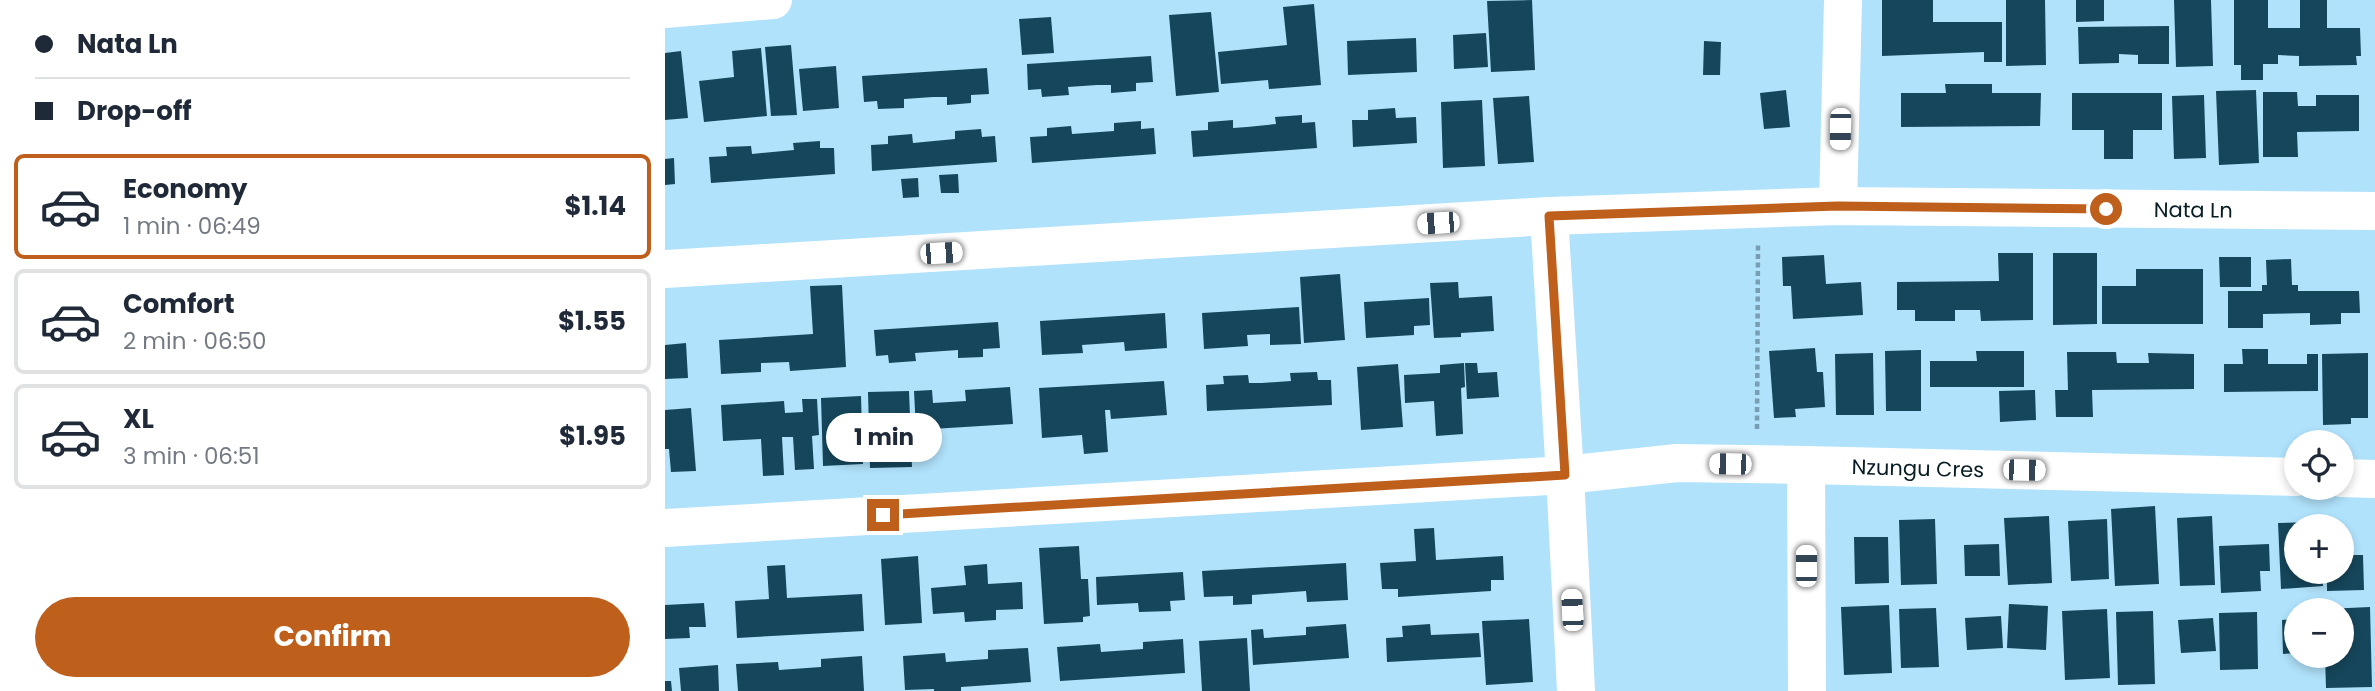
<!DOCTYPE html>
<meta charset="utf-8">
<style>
:root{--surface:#fff;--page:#f6f6f7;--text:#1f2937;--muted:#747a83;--line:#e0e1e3;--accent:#bf5f1c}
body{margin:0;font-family:Poppins,sans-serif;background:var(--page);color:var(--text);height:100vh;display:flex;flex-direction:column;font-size:26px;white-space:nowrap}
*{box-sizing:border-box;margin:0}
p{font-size:23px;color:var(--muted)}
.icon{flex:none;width:38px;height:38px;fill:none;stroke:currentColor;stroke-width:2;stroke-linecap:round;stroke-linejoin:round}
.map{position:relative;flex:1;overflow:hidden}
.sheet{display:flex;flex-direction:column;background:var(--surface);width:665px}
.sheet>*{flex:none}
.banner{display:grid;align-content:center;height:154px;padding:0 35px;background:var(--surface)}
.buttons{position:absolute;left:1619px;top:430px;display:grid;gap:14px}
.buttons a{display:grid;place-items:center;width:70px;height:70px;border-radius:50%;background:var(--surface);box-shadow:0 4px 10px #0003;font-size:35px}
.end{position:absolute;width:32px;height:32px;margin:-16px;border:9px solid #bf5f1c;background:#fff;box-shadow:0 0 0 4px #fff}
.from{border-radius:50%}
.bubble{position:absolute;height:49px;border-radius:24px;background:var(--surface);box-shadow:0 4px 10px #0003;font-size:23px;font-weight:700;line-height:49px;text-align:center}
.car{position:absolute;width:21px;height:42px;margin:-21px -10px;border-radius:9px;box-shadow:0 0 5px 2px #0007;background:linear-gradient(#fff 24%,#345 0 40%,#fff 0 76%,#345 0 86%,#fff 0)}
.banner b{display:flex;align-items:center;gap:24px;height:66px;font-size:26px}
.banner b+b{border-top:2px solid var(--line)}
.banner i{width:18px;height:18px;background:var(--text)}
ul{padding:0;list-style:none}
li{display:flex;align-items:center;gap:21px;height:105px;margin:0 14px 10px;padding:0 21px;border:4px solid var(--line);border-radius:10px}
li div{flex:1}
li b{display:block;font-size:26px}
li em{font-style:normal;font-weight:700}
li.current{border-color:var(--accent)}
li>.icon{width:63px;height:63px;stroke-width:1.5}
.cta{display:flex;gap:14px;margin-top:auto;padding:14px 35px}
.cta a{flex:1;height:80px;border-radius:42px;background:var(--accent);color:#fff;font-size:28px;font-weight:700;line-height:80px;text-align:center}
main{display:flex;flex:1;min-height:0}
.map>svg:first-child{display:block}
.building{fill:#16465b}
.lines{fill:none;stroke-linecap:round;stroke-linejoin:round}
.path{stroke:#779eb2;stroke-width:4.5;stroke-dasharray:5 3.5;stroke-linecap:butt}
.minor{stroke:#fff;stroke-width:38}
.route{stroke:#bf5f1c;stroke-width:9}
.labels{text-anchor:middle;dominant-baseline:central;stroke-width:7;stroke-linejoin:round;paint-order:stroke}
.street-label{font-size:21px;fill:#081c24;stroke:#f6fbfe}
</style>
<main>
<section class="sheet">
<div class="banner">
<b><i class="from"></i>Nata Ln</b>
<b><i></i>Drop-off</b>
</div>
<ul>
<li class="current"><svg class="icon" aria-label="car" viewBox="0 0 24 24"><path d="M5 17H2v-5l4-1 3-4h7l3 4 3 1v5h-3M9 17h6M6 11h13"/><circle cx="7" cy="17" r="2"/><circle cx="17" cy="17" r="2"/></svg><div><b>Economy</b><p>1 min · 06:49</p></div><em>$1.14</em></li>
<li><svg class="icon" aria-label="car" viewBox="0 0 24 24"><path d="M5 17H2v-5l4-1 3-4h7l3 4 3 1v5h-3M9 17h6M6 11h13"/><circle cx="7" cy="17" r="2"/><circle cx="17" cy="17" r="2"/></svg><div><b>Comfort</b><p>2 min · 06:50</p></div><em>$1.55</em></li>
<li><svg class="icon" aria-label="car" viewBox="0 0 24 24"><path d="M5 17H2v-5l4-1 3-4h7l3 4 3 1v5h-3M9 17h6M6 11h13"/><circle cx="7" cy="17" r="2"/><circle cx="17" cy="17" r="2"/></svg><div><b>XL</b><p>3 min · 06:51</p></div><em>$1.95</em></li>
</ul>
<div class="cta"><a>Confirm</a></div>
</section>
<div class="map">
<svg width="1710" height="691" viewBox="0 0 1710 691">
<rect width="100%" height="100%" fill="#b0e2fb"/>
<!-- building -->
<path class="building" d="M867,0L870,70L826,72L822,1Z
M1217,0H1268V22H1337V62H1319V52L1217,56Z
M1341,0H1380L1381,65L1341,66Z
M1411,0H1439V21L1411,22Z
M1509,0H1546L1548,66L1511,67Z
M1569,0H1603V28H1635V0H1662V28H1695L1696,56H1691L1692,65L1634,66V56L1613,55V64H1598V80H1576V65H1569Z
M649,4L656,85L604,89L603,80L556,84L553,52L622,45L618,7Z
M546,12L554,92L511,96L504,15Z
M386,17L389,53L357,55L354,19Z
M1504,26V64H1473V55L1454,54V63L1414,64L1413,27Z
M821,33L823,67L789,69L788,35Z
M751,38L752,72L683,75L682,41Z
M1039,41L1056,42L1055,75H1038Z
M126,45L132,115L106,116L100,47Z
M96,48L102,116L39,122L34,81L69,77L67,51Z
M16,51L23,118L0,120V53Z
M486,56L488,82L471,83V91L446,93V85H432L403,87L404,95L377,97L376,89L363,90L362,64Z
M171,66L174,108L138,111L134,69Z
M322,68L324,94L306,95V103L282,105V97H268L239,99V108L213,109L212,101L199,102L197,76Z
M1280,84H1327V93H1376L1375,126L1236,127V93H1281Z
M1121,90L1125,127L1099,129L1095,93Z
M1591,90L1594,163L1554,165L1551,91Z
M1598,92H1632L1633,106H1651V95H1694V131L1632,132L1633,157H1598Z
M1407,93H1497V130H1468V159H1439V130H1407Z
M1539,95L1541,158L1509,159L1507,96Z
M864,96L869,162L833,164L828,98Z
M817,100L820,166L778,168L776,102Z
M730,108L731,118L751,117L752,143L688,147L687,120H703V110Z
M637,115V123L650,122L652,148L528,157L526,131L543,130V122L568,120V128L582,127L611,124L610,117Z
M476,121V129L489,128L491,154L367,163L365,137L382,136V128L406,126L407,134L449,131V123Z
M316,129L317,137L330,136L332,162L207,171L206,145L223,144V136L247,134L248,143L290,139V131Z
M155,141V148H169L170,174L46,183L44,157L62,156L61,147L86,146L87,154L129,150L128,143Z
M9,158L10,184L0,185V159Z
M293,174L294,193H276L274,175Z
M253,178L254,197L238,198L236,179Z
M1333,253H1368V320L1316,321L1315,310H1290V321H1250V310H1232V282L1334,281Z
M1388,253H1432V324L1388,325Z
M1159,255L1161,284L1196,282L1198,315L1128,319L1126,286H1118L1117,257Z
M1554,257H1586V287H1555Z
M1626,259L1627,285H1633V291H1694L1695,313H1676V324L1645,325V313L1598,314V328H1563V291H1597V285H1602L1601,260Z
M1471,269H1538V324H1437V286H1471Z
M675,274L680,340L639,343L635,277Z
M793,282L794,298L827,296L829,331L796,333V337L769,338L765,283Z
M177,285L181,367L125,371L124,362L96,363V372L56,374L54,340L148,334L145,286Z
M764,298L765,325L749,326V335L701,338L699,302Z
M634,307L636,344L605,345V334L582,335L583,346L539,349L537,313Z
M500,313L502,348L460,351L459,342L417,345L418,353L377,355L375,321Z
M333,322L335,348L318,349V357L293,358V350L250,353L251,361L224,363L223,355L211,356L209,330Z
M21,343L23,378L0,379V345Z
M1150,348L1152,372H1158L1160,407L1130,409L1131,417L1109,418L1104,351Z
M1577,349H1603V364H1642V354H1653V391L1559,392V364H1578Z
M1256,350V411H1221L1220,351Z
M1311,351H1359V387H1265V361H1312Z
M1402,352H1451L1452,363H1484L1483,353L1529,354V389L1427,390L1428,417H1391L1390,390H1403Z
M1208,353L1209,415H1171L1170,354Z
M1703,353V418H1686V424L1658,425L1657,354Z
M799,363L800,387L796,388L798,434L771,436L769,401L740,403L739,375L775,373V365Z
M800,363H812L813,373L832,372L834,397L802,399Z
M733,364L738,427L696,430L692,367Z
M652,372L653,380H666L667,405L542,411L541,385L559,384L558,376L583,375L584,383H597L626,381L625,373Z
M499,381L502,415L446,419L445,410H440L443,452L419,454L417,435L377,438L374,388Z
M345,387L348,424L251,430L249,391L267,390L268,403L301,401L300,390Z
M1370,390L1371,420L1335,422L1334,391Z
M244,391L247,467L205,468L203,392Z
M196,396L198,464L158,466L156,398Z
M137,399H152L154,435L147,436L149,469L130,470L128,437H117L119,475L98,476L96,439L58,441L56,405L119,401L120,413L138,412Z
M26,408L31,471L6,472L4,449H0V410Z
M1490,506L1494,584L1450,586L1446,509Z
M1384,516L1387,583L1343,585L1339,518Z
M1547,516L1550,585L1515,586L1512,518Z
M1270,519L1272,584L1236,585L1234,520Z
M1442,519L1444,579L1406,581L1403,521Z
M1654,522L1655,527H1631V572H1657L1658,586L1616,589L1613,523Z
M769,528L771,560L838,556L839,580H826V591L733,597V589H717L715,563L751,561L749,529Z
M1189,537H1223L1224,583L1190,584Z
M1334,544L1335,576H1300L1299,545Z
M1604,544L1605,571H1595L1596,591L1556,593L1554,546Z
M414,546L416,579H423L425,616L418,617V622L379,624L374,548Z
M1676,555H1698L1699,590L1662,591V572H1676Z
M253,556L257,623L220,625L216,559Z
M681,563L683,600L642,602L641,591L587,595V604L568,605V596L539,597L537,571Z
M322,564L323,584L357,582L358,609L331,610V620L300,622L299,612L268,614L266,588L301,585L299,566Z
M120,565L122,598L197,594L199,631L72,638L70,601L104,599L102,566Z
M518,572L520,600L505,601L506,611L474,612L473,603L432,605L431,577Z
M39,603L41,627H24L25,638L0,639V605Z
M1344,604L1383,606L1381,650L1342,648Z
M1224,605L1227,673L1179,675L1176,607Z
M1705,607L1707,687L1661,688L1660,656H1676V611H1661V609Z
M1271,608L1274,667L1236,668L1234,609Z
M1442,609L1445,678L1400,680L1397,611Z
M1488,611L1490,684L1453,685L1451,612Z
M1592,612L1593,669L1555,670L1554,613Z
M1336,616L1338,648L1302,650L1300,618Z
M1548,618L1551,651L1516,653L1513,620Z
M864,619L868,682L821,685L817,621Z
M1631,619V653L1618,654L1617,620Z
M681,624L684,658L588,665L586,630L598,629L599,638L641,635V627Z
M765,624L766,635L814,633L816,657L722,662L721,638L738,637L737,626Z
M582,638L585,691H537L534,641Z
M518,639L520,673L395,681L392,647L435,644L436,652L478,649V642Z
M363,648L366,682L296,687V691H269V689L240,690L238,656L280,653L281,662L323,659V650Z
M197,656L199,691H73L71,664L113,662L114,670L156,667V659Z
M53,665L54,691H16L14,668Z
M0,681H6L7,691H0Z"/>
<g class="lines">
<!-- path -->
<path class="path" d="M1092,429L1093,245"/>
<!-- minor -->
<g class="minor">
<path d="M0,9L108,0"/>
<path d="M1173,206L1178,0"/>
<path d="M884,216L900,475L911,691"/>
<path id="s1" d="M0,269L884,216L1173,206L1710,211"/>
<path d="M1676,478L1710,479"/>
<path d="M0,528L900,475L1012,463L1141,465"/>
<path id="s2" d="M1142,691L1141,465L1631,477"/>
</g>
</g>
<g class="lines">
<!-- route -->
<path class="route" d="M218,515L900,475L884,216L1173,206L1441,209"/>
</g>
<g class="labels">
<!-- street labels -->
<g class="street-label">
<text stroke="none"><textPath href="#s1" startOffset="1530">Nata Ln</textPath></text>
<text stroke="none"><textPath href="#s2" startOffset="338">Nzungu Cres</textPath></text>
</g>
</g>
</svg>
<div class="buttons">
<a><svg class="icon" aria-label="locate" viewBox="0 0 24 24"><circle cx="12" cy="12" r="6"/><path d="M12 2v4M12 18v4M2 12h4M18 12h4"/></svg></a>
<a>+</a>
<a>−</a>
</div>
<i class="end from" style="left:1441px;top:209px"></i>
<i class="end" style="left:218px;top:515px"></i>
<div class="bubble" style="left:161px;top:413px;width:116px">1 min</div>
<i class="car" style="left:1175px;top:129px;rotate:181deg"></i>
<i class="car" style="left:773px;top:223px;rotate:266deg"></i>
<i class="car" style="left:276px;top:253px;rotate:87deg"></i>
<i class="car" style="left:1065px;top:464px;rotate:271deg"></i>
<i class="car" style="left:1359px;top:470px;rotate:91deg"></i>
<i class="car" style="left:1141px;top:566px;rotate:0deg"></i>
<i class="car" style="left:907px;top:610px;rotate:357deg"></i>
</div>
</main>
